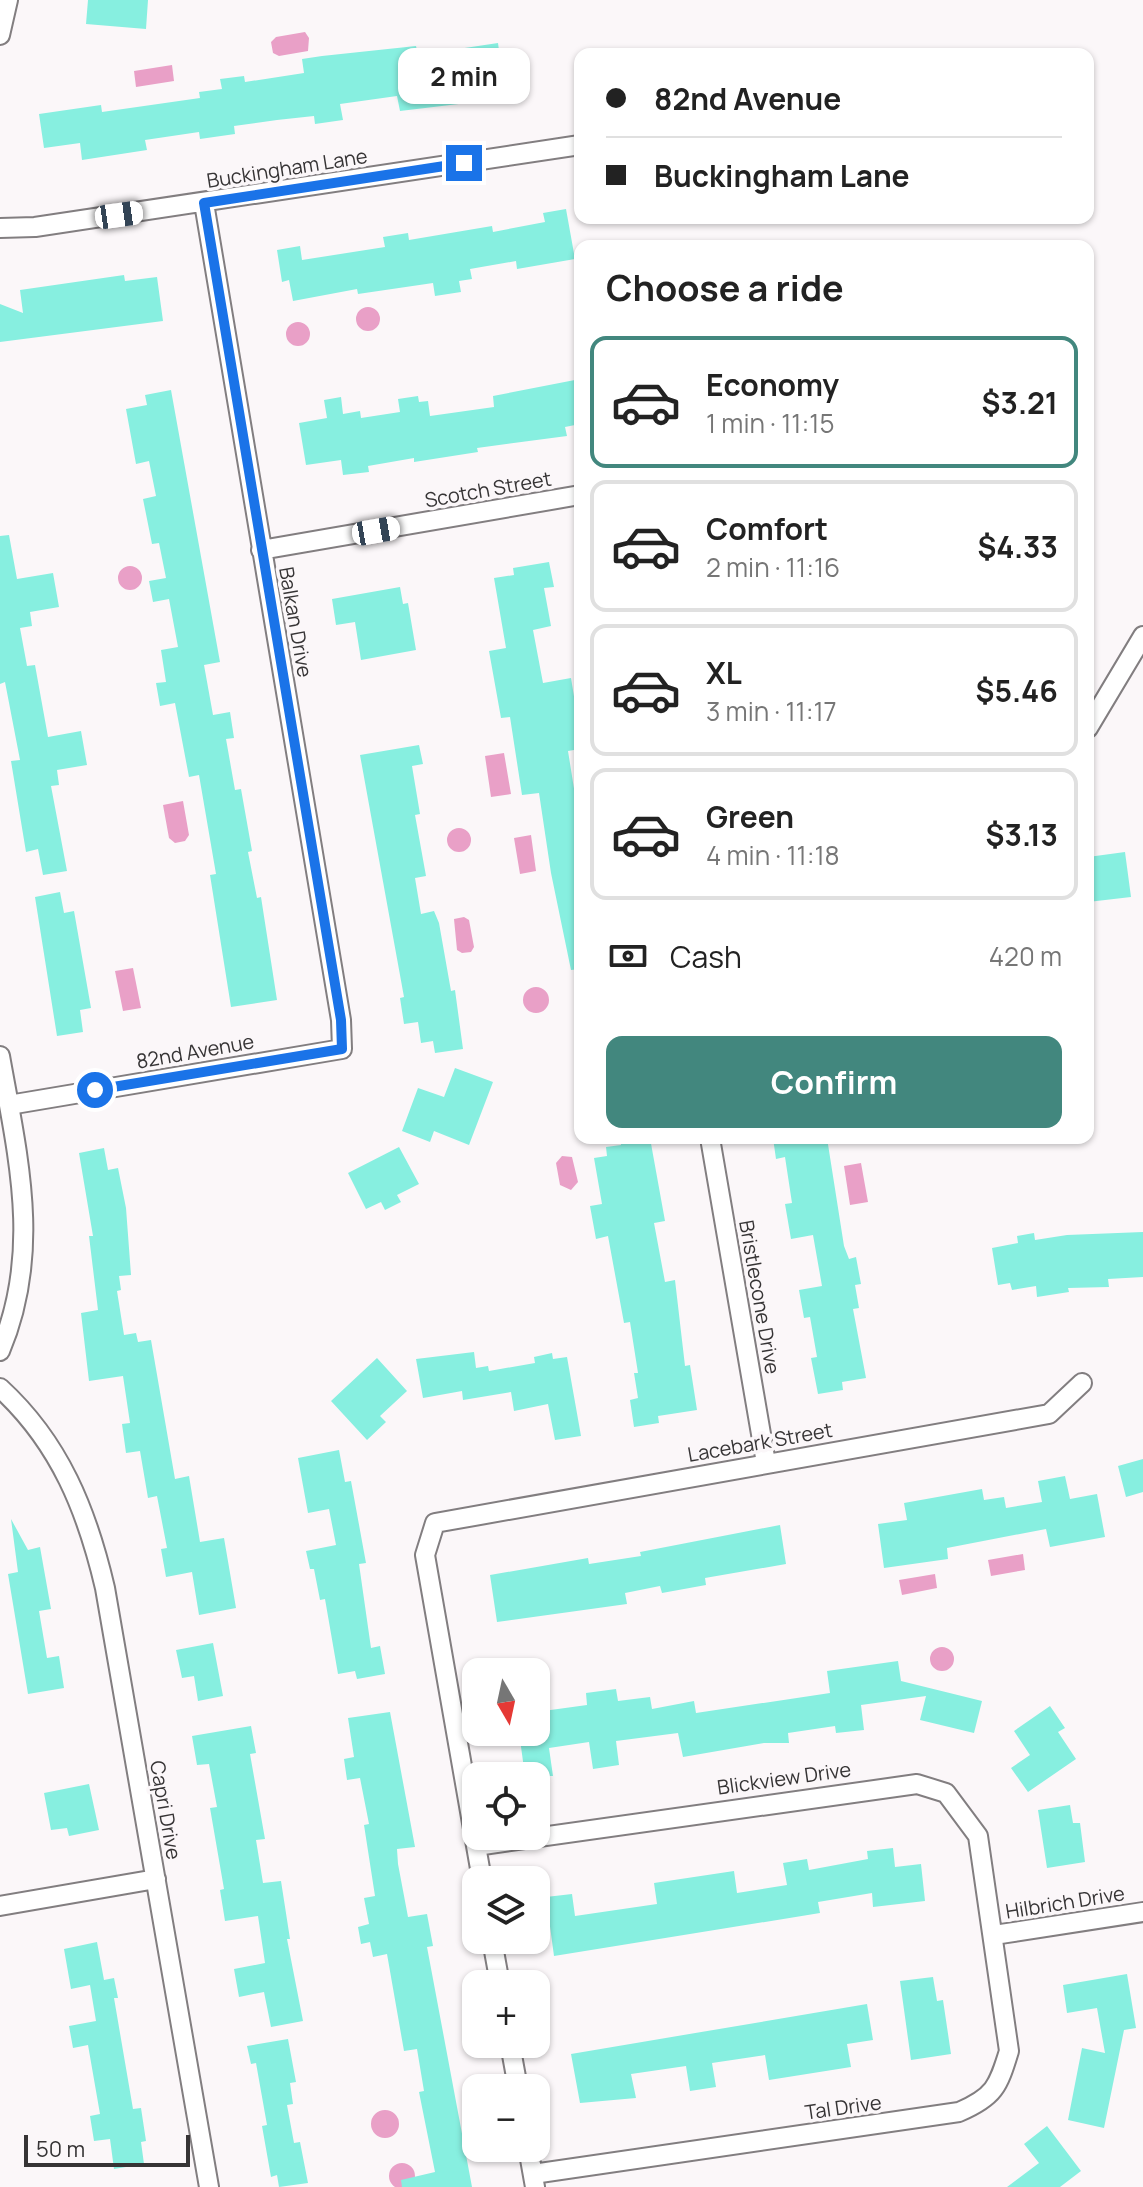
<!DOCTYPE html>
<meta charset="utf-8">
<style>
:root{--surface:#fff;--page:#f2f2f2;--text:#222;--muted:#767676;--line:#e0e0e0;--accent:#42877e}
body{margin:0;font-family:Manrope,sans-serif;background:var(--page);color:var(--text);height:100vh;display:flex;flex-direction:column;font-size:30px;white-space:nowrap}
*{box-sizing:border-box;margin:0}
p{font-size:26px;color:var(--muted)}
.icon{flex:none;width:44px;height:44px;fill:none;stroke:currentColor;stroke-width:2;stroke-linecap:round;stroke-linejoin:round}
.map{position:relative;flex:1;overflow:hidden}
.drawer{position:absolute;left:574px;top:240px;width:520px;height:904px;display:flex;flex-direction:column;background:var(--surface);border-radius:16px;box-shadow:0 2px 6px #0004}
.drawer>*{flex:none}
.top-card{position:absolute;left:574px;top:48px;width:520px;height:176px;border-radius:16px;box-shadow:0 2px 6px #0004;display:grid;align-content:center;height:176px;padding:0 32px;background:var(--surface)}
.needle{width:52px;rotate:171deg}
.controls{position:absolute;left:462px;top:1658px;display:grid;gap:16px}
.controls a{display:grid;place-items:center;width:88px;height:88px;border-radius:16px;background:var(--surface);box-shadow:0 2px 6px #0004;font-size:40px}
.scale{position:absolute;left:24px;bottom:20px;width:166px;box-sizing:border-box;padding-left:8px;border:4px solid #363435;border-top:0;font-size:22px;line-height:28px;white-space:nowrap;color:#363435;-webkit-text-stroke:6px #fbf7f9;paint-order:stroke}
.end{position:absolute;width:36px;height:36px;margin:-18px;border:10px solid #1a73e8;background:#fff;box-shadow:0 0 0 4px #fff}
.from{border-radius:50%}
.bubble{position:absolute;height:56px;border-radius:16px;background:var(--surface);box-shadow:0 2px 6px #0004;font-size:26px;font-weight:700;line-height:56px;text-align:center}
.car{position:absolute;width:24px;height:48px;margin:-24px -12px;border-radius:10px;box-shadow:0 0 6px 2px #0007;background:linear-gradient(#fff 24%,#345 0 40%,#fff 0 76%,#345 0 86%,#fff 0)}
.top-card b{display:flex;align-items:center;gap:28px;height:76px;font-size:30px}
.top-card b+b{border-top:2px solid var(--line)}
.top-card i{width:20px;height:20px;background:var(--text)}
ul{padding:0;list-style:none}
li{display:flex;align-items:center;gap:24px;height:132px;margin:0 16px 12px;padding:0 16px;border:4px solid var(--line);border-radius:16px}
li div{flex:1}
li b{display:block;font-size:30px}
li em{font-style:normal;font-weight:700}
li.on{border-color:var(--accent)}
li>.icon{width:72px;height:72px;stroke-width:1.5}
h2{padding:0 32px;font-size:36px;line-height:96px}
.pay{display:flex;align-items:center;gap:20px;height:88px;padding:0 32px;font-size:30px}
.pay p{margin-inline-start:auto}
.button{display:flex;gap:16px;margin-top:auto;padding:16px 32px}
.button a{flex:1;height:92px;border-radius:16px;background:var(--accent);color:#fff;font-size:32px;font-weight:700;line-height:92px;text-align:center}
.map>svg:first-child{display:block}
.water{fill:#e9a0c7}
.building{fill:#87efe0}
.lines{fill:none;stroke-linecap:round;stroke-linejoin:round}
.street-casing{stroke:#827e80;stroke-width:22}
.street{stroke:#fff;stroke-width:18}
.route{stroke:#1a73e8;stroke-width:10}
.labels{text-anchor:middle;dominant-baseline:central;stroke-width:7;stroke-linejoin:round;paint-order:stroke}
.street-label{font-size:20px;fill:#363435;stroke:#fbf7f9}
</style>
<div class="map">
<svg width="1143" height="2187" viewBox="0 0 1143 2187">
<rect width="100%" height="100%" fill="#fbf7f9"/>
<!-- water -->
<path class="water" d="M305,32L309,38L308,51L279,56L273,53L271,42L276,37Z
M172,65L174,81L136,87L134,71Z
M356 319a12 12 0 1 1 24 0a12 12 0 1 1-24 0Z
M286 334a12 12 0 1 1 24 0a12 12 0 1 1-24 0Z
M118 578a12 12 0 1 1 24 0a12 12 0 1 1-24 0Z
M504,753L511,794L491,797L485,756Z
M183,801L189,835L185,841L175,843L169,838L163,805Z
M447 840a12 12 0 1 1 24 0a12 12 0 1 1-24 0Z
M531,835L536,871L520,874L514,838Z
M464,917L469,920L474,947L471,952L462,953L457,950L454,919Z
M133,968L141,1008L123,1011L115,971Z
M523 1000a13 13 0 1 1 26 0a13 13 0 1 1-26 0Z
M562,1156L572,1157L578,1182L571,1190L560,1185L556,1163Z
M861,1163L868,1202L850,1205L844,1166Z
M1023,1554L1025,1570L991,1576L988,1560Z
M935,1574L937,1588L902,1595L899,1580Z
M930 1659a12 12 0 1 1 24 0a12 12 0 1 1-24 0Z
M371 2124a14 14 0 1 1 28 0a14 14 0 1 1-28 0Z
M389 2176a13 13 0 1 1 26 0a13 13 0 1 1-26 0Z"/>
<!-- building -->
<path class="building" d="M88,0H148L146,29L86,24Z
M498,43L504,88L465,94L467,103L400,111L397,96L340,104L343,120L315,124L314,116L277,120L234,126L235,134L200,139L199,132L145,140L147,150L82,160L80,143L44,148L39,114L101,105L102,112L200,98L199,92L222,89L220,79L244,76L245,82L304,73L302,59L322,56L416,46L418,55Z
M566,209L575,259L517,269L516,261L470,269L472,279L459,281L461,292L435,296L433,283L358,294L357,289L293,301L289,280L282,282L277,250L300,246L302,260L385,247L383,237L408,233L409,240L492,226L493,232L545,222L543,213Z
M124,275L125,281L157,277L163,321L0,342V304L23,313L20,290Z
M580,379V424L565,427L567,436L477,448L478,452L414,462V458L368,466L369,472L343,475L341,460L306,465L299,423L327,418L324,400L341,397L343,414L360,411L361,418L400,412L398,399L418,396L419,402L428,401L430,416L494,407L493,396Z
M171,390L220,662L204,665L213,715L230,712L234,738L226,739L235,790L241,789L252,851L248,852L257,898L261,897L277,1000L231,1007L210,875L216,874L199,775L189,777L175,703L160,706L156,683L166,682L161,650L178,647L169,599L153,602L149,581L166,578L159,543L152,544L143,499L156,496L149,461L136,464L126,409L147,405L145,395Z
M9,535L17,579L53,573L59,607L30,612L32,626L20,628L27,666L35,665L48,737L81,731L87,765L57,770L59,785L51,786L67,871L43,875L38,849L26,852L11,761L20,760L5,682L0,684V536Z
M549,562L554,587L544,588L551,626L533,630L543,683L571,678L580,733V749L568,751L576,801H580V969L571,970L551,873L539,793L522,795L510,717L501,718L489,651L506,648L494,578L514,575L513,568Z
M400,587L403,604L408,603L416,650L361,660L355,622L336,625L332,599Z
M419,745L423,764L412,766L420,814L415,815L426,876L415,878L421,914L434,911L439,923L451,991L455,990L463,1049L435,1053L433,1041L421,1043L418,1022L404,1024L400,998L404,997L360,755Z
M1125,852L1131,897L1088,902V857Z
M60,892L64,913L74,911L91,1008L80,1010L83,1032L57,1036L35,897Z
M455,1068L493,1082L469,1145L434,1131L430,1142L402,1131L418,1088L444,1097Z
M620,1138H650L665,1221L654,1223L665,1282L675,1280L685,1366L690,1365L697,1410L658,1416L659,1423L634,1427L630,1400L638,1398L634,1373H638L630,1322L624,1323L608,1236L596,1239L590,1206L602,1204L594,1158L607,1156L606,1147L621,1145Z
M773,1138H827L844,1246L849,1259L856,1257L861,1284L855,1285L859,1308L853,1309L866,1378L842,1382L843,1390L818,1394L811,1358L817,1357L810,1317L804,1318L799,1290L822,1286L813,1235L791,1239L785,1204L792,1203L785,1157L776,1159Z
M399,1147L419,1184L397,1195L401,1202L385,1210L381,1202L366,1209L348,1173Z
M104,1148L108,1170L118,1168L126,1208L131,1275L119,1276L121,1290L117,1291L124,1335L136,1333L138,1342L151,1340L175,1479L189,1476L200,1542L224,1538L236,1608L199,1615L192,1572L166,1577L161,1549L167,1548L157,1496L148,1498L140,1451L126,1453L122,1424L130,1423L123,1376L89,1381L81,1313L98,1310L89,1236H93L79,1153Z
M1143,1232V1277L1108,1279L1109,1287L1068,1288L1069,1292L1037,1297L1036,1286L1012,1290L1010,1283L998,1285L992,1248L1018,1243L1017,1236L1034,1233L1035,1240L1067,1235Z
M474,1352L476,1368L488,1366L489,1371L535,1363L534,1357L552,1353L553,1359L567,1357L581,1436L555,1440L548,1404L514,1411L511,1392L463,1400L462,1391L423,1398L416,1359Z
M377,1358L407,1391L380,1416L386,1422L367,1440L331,1401Z
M339,1450L345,1482L351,1481L366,1563L359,1564L371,1648L380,1646L385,1674L357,1679L355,1671L338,1674L325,1599L320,1600L314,1569H310L306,1551L336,1545L329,1509L308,1513L298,1458Z
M1143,1459V1492L1126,1497L1118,1466Z
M1065,1476L1070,1499L1097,1494L1105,1537L1050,1547L1046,1529L947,1548L948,1559L884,1568L878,1524L907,1520L904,1503L982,1489L984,1500L1004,1497L1006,1508L1042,1502L1038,1481Z
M11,1519L28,1550L40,1547L51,1609L39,1611L47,1658L59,1656L64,1688L28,1694L8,1574L18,1572Z
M780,1525L786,1564L705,1578L706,1585L662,1593L660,1586L625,1593L627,1604L497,1622L490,1575L588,1558L589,1564L641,1556L640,1552Z
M213,1643L223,1696L198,1701L194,1676L182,1678L176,1650Z
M898,1661L901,1681L982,1701L974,1733L920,1720L926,1696L861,1705L864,1730L836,1733L835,1726L788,1733L789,1743H764L683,1757L678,1733L616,1741L619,1765L593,1769L589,1742L549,1748L553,1776H525L519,1732H536V1712L587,1705L586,1693L616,1689L618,1701L650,1697L652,1709L694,1701L696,1713L830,1693L827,1671Z
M1050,1706L1065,1728L1058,1732L1076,1759L1028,1792L1011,1768L1030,1755L1014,1731Z
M390,1712L415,1847L397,1849L398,1864L408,1917L427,1914L433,1946L427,1947L472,2187H402L401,2180L435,2172L419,2092L424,2091L417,2049L404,2051L387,1954L373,1957L370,1942L361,1944L358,1927L369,1924L364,1898L375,1896L364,1825L369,1824L360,1778L347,1780L344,1759L354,1757L348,1718Z
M251,1726L256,1753L250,1754L265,1839L256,1840L263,1883L281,1881L290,1939H287L303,2021L271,2027L264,1992L239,1997L234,1969L265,1963L258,1916L225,1921L220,1890L224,1889L210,1808L217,1807L209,1764L197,1765L192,1736Z
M89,1784L99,1830L69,1836L67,1828L51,1830L44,1793Z
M1070,1805L1073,1823H1080L1085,1862L1047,1868L1038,1810Z
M893,1848L895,1867L921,1864L925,1901L873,1907L872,1893L818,1902L820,1913L554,1956L546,1897L572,1894L575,1916L657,1904L654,1883L734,1871L737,1893L787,1885L783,1863L807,1859L809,1870L868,1859L867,1851Z
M97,1942L104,1980L114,1978L118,1998H114L133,2109L141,2108L146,2141L141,2142L144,2164L114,2169L110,2139L94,2141L90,2116L100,2114L88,2045L73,2048L69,2026L96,2021L90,1985L71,1989L64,1949Z
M1127,1974L1136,2028L1124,2030L1104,2128L1068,2120L1082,2048L1105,2053L1097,2008L1067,2013L1063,1985Z
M933,1977L937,2001L943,2000L951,2054L911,2060L900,1981Z
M867,2004L873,2040L847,2044L851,2067L769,2080L765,2055L712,2063L716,2087L690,2091L686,2066L631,2074L636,2098L580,2103L571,2054Z
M288,2039L296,2082L290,2083L293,2104L287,2105L294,2143L300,2142L308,2183L279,2187L277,2175L271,2177L262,2126L267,2125L256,2063L251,2064L247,2046Z
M1047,2126L1081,2171L1060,2187H1007L1039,2163L1024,2144Z"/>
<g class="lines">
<defs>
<path id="street" d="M0,35L8,0
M0,228L35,227L580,145
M261,550L580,495
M1088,728L1143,636
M0,1056C18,1157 42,1252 0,1351
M9,1105L342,1049L341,1020L204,203
M710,1138L766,1463
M0,1388C60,1443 87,1511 105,1588L209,2187
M476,1846L917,1784L946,1793L978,1836L1009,2051C998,2087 994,2097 959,2112L533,2174
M482,1880L425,1555L435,1523L1049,1414L1082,1383
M0,1906L156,1879
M994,1935L1143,1912
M492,1940L500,1984
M510,2044L518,2088
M528,2148L535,2187"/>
</defs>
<!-- street casing -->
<use href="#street" class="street-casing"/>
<!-- street -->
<use href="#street" class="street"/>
</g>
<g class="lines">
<!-- route -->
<path class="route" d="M95,1090L342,1049L341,1020L204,203L464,163"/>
</g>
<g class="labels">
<!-- street labels -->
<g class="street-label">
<text transform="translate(287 168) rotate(-9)">Buckingham Lane</text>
<text transform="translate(488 489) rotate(-10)">Scotch Street</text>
<text transform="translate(296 622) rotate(80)">Balkan Drive</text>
<text transform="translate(195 1051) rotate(-10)">82nd Avenue</text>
<text transform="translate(760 1297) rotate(80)">Bristlecone Drive</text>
<text transform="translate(760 1442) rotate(-10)">Lacebark Street</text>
<text transform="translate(784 1778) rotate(-8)">Blickview Drive</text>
<text transform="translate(166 1810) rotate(80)">Capri Drive</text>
<text transform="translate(1065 1902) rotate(-9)">Hilbrich Drive</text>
<text transform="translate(843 2107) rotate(-8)">Tal Drive</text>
</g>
</g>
</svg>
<div class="controls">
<a><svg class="needle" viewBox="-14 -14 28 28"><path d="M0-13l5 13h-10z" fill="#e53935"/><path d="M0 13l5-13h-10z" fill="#767676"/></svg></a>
<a><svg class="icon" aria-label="locate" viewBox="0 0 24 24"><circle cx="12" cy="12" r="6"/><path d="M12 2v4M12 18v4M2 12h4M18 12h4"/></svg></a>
<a><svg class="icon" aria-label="layers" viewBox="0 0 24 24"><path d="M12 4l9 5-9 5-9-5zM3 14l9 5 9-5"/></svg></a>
<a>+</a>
<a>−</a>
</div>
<div class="scale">50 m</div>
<i class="end from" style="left:95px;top:1090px"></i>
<i class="end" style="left:464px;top:163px"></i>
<div class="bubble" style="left:398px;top:48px;width:132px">2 min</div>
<i class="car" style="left:119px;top:215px;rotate:82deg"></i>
<i class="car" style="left:376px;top:531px;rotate:80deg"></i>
<div class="top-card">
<b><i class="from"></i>82nd Avenue</b>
<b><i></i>Buckingham Lane</b>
</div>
<section class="drawer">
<h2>Choose a ride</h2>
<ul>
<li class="on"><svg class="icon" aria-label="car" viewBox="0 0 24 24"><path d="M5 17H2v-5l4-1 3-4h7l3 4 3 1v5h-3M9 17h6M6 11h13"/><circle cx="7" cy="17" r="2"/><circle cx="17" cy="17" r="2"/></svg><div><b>Economy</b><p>1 min · 11:15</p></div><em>$3.21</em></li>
<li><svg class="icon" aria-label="car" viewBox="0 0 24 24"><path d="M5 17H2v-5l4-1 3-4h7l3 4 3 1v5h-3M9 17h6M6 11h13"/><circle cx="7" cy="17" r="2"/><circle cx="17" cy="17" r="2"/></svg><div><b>Comfort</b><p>2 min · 11:16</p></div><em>$4.33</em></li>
<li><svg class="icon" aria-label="car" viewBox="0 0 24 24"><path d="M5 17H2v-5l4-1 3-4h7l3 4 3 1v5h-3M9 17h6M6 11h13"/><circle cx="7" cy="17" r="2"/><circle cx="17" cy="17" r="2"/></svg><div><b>XL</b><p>3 min · 11:17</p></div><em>$5.46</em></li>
<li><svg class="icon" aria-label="car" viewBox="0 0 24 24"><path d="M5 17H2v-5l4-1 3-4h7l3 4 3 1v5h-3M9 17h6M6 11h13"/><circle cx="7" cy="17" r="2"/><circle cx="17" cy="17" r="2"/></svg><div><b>Green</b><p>4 min · 11:18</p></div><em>$3.13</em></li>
</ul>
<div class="pay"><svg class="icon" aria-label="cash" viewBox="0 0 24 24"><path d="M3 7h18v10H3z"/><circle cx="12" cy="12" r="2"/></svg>Cash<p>420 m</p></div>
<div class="button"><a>Confirm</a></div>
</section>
</div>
